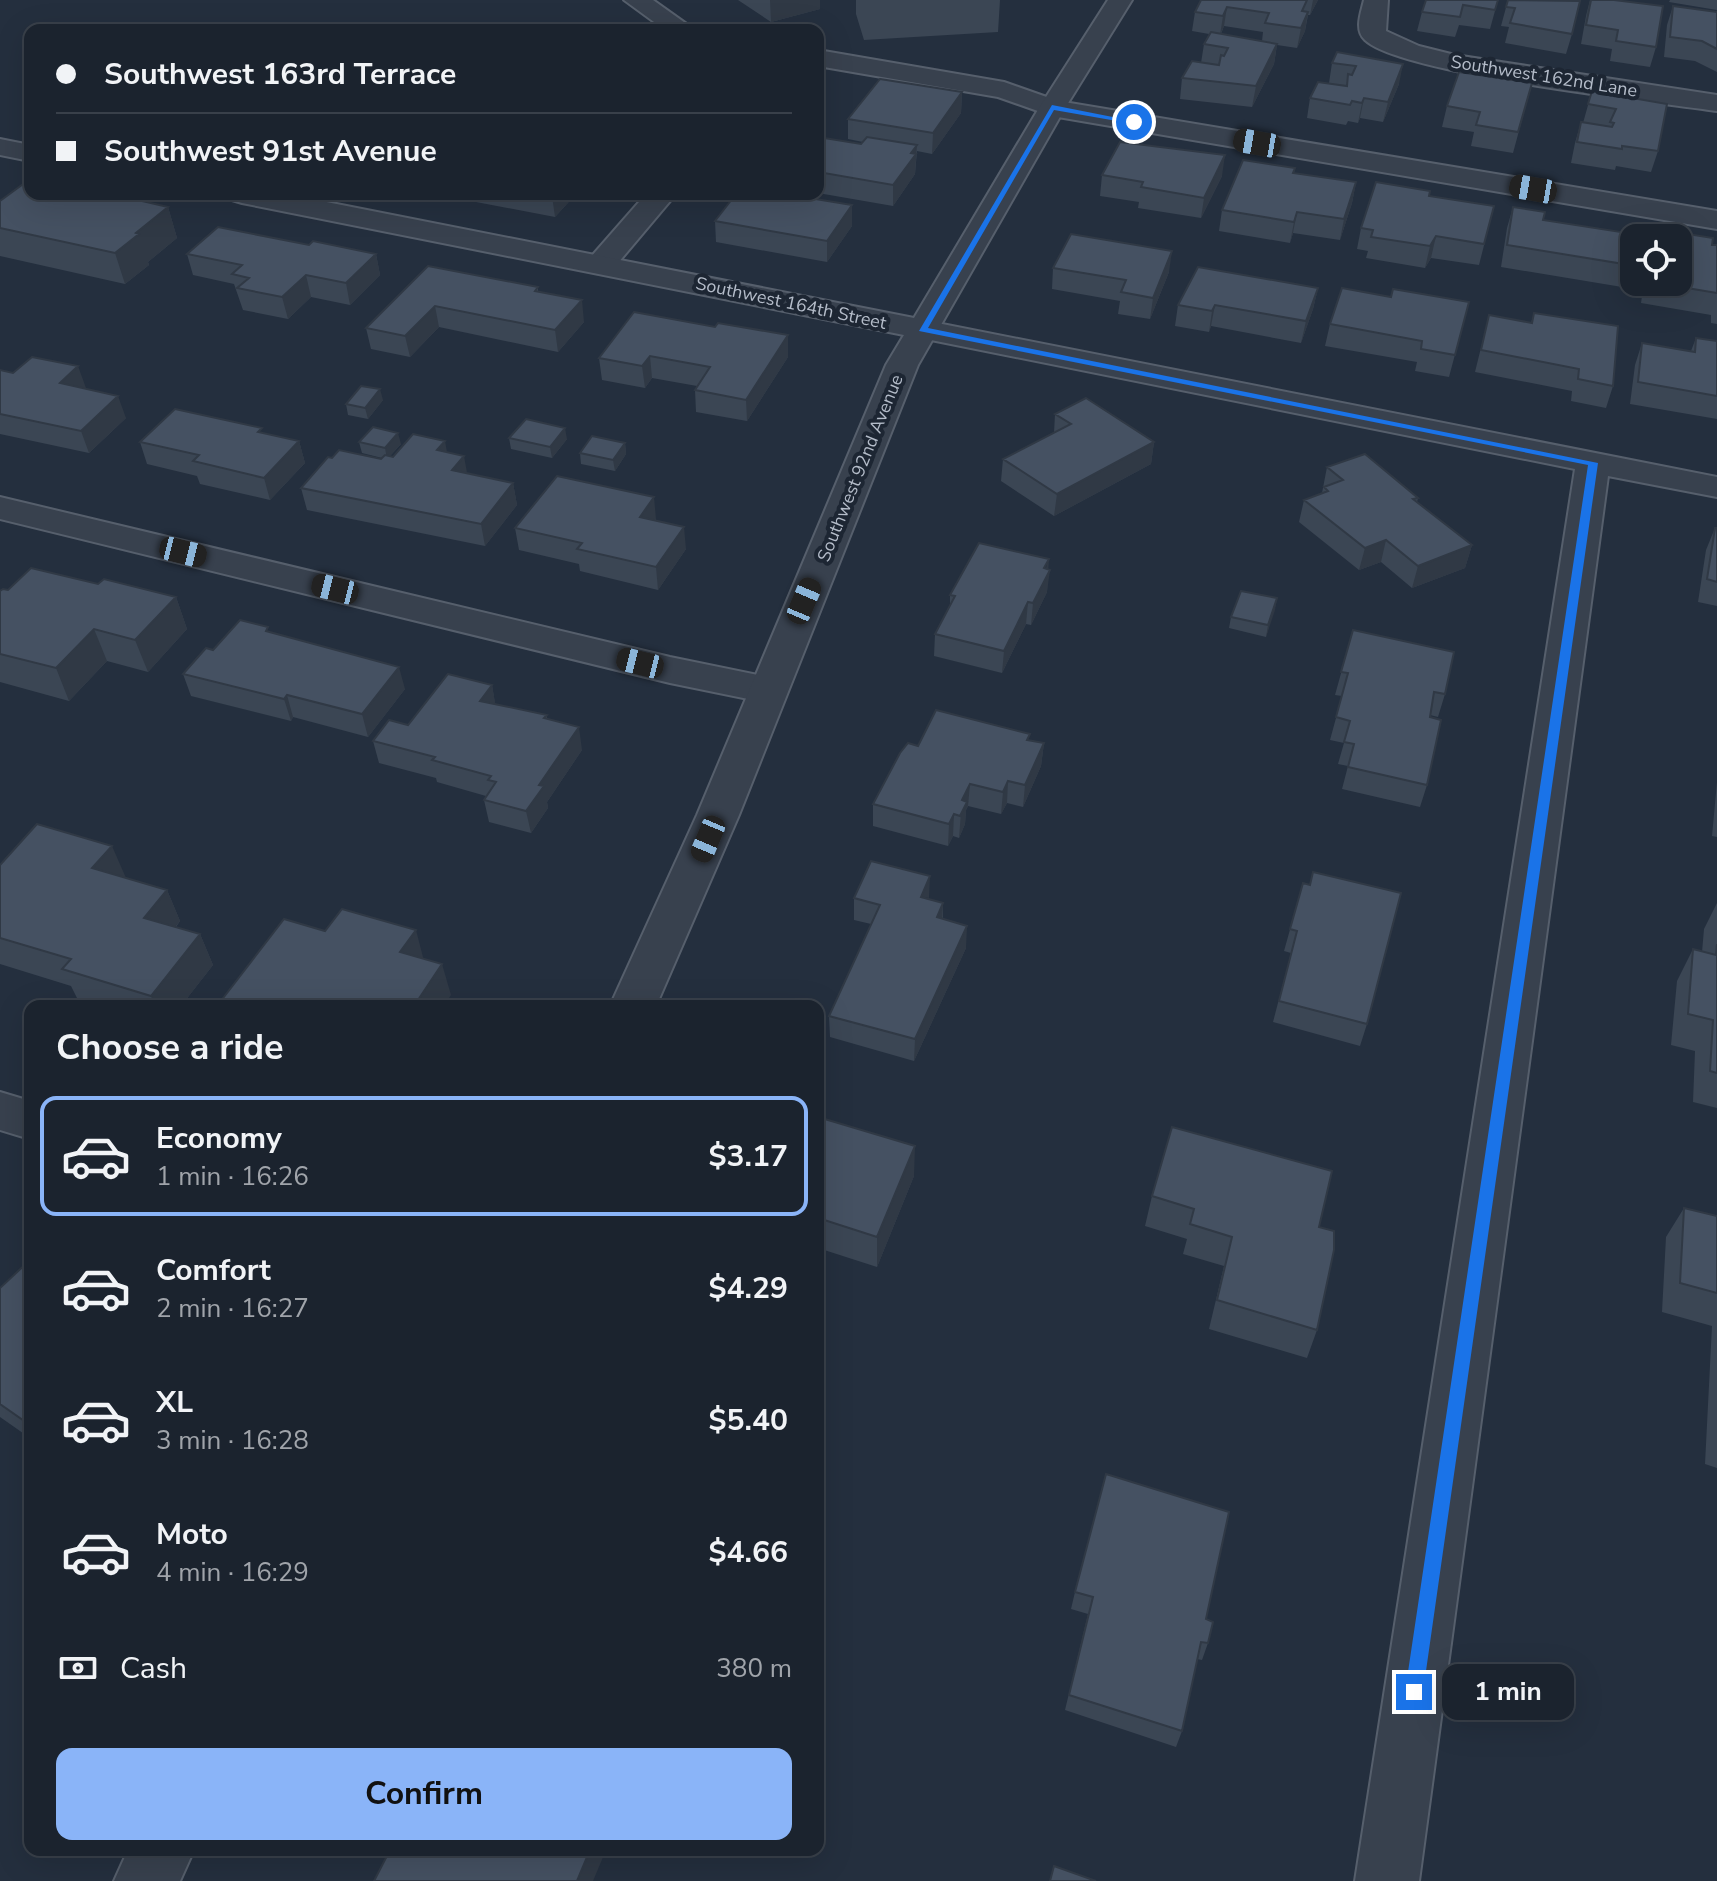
<!DOCTYPE html>
<meta charset="utf-8">
<style>
:root{--surface:#1b232e;--page:#282f3a;--text:#f1f3f6;--muted:#a0a4aa;--line:#39404a;--accent:#8ab4f8}
body{margin:0;font-family:"Nunito Sans",sans-serif;background:var(--page);color:var(--text);height:100vh;display:flex;flex-direction:column;font-size:30px;white-space:nowrap}
*{box-sizing:border-box;margin:0}
p{font-size:26px;color:var(--muted)}
.icon{flex:none;width:44px;height:44px;fill:none;stroke:currentColor;stroke-width:2;stroke-linecap:round;stroke-linejoin:round}
.map{position:relative;flex:1;overflow:hidden}
.sheet{position:absolute;left:24px;top:1000px;width:800px;height:856px;display:flex;flex-direction:column;background:var(--surface);border-radius:16px;box-shadow:0 8px 32px #0002,0 0 0 2px var(--line)}
.sheet>*{flex:none}
.banner{position:absolute;left:24px;top:24px;width:800px;height:176px;border-radius:16px;box-shadow:0 8px 32px #0002,0 0 0 2px var(--line);display:grid;align-content:center;height:176px;padding:0 32px;background:var(--surface)}
.controls{position:absolute;left:1620px;top:224px;display:grid;gap:16px}
.controls a{display:grid;place-items:center;width:72px;height:72px;border-radius:16px;background:var(--surface);box-shadow:0 8px 32px #0002,0 0 0 2px var(--line);font-size:40px}
.end{position:absolute;width:36px;height:36px;margin:-18px;border:10px solid #1a73e8;background:#fff;box-shadow:0 0 0 4px #fff}
.from{border-radius:50%}
.bubble{position:absolute;height:56px;border-radius:16px;background:var(--surface);box-shadow:0 8px 32px #0002,0 0 0 2px var(--line);font-size:26px;font-weight:700;line-height:56px;text-align:center}
.car{position:absolute;width:24px;height:48px;margin:-24px -12px;border-radius:10px;box-shadow:0 0 6px 2px #0007;background:linear-gradient(#222 24%,#8ab4d8 0 40%,#222 0 76%,#8ab4d8 0 86%,#222 0)}
.banner b{display:flex;align-items:center;gap:28px;height:76px;font-size:30px}
.banner b+b{border-top:2px solid var(--line)}
.banner i{width:20px;height:20px;background:var(--text)}
ul{padding:0;list-style:none}
li{display:flex;align-items:center;gap:24px;height:120px;margin:0 16px 12px;padding:0 16px;border:4px solid transparent;border-radius:16px}
li div{flex:1}
li b{display:block;font-size:30px}
li em{font-style:normal;font-weight:700}
li.selected{border-color:var(--accent)}
li>.icon{width:72px;height:72px;stroke-width:1.5}
h2{padding:0 32px;font-size:36px;line-height:96px}
.pay{display:flex;align-items:center;gap:20px;height:88px;padding:0 32px;font-size:30px}
.pay p{margin-inline-start:auto}
.primary-button{display:flex;gap:16px;margin-top:auto;padding:16px 32px}
.primary-button a{flex:1;height:92px;border-radius:16px;background:var(--accent);color:#111;font-size:32px;font-weight:700;line-height:92px;text-align:center}
.map>svg:first-child{display:block}
.lines{fill:none;stroke-linecap:round;stroke-linejoin:round}
.minor-casing{stroke:#565f6c;stroke-width:4}
.tertiary-casing{stroke:#565f6c;stroke-width:4}
.minor{fill:#38414e;fill-rule:evenodd}
.tertiary{fill:#38414e;fill-rule:evenodd}
.wall{fill:#3b4654;fill-rule:evenodd}
.shaded-wall{fill:#303945}
.building{fill:#455162;stroke:#303945;stroke-width:2}
.route{fill:#1a73e8}
.labels{text-anchor:middle;dominant-baseline:central;stroke-width:8;stroke-linejoin:round;paint-order:stroke}
.far-street-label{font-size:18px;fill:#b4bcc9;stroke:#1d2633}
</style>
<div class="map">
<svg width="1717" height="1881" viewBox="0 0 1717 1881">
<rect width="100%" height="100%" fill="#242f3e"/>
<g class="lines">
<defs>
<path id="minor" d="M624,0H653L695,30H665Z
M1364,0H1388L1386,31L1419,46L1455,55L1717,95V111C1655,102 1401,74 1365,40C1354,30 1361,13 1364,0Z
M818,50L1004,82L1058,101L1717,211V229L1052,116L998,97L818,66Z
M646,194H676L612,270L601,273L590,270L586,264L590,258Z
M922,320L1717,477V497L1608,476L1419,1881H1355L1575,469L911,336L906,329L911,322Z
M0,497L670,657L768,677L782,681L787,690L782,699L768,703L670,683L0,519Z
M0,1092L30,1101V1139L0,1130Z"/>
<path id="tertiary" d="M1108,0H1132L1065,108L918,365L739,815L656,1006H610L697,815L886,365L904,335L242,203L232,200L228,194H286L914,318L1039,108Z
M0,139L30,145V161L0,155Z
M128,1850H194L180,1881H114Z"/>
</defs>
<!-- minor casing -->
<use href="#minor" class="minor-casing"/>
<!-- tertiary casing -->
<use href="#tertiary" class="tertiary-casing"/>
<!-- minor -->
<use href="#minor" class="minor"/>
<!-- tertiary -->
<use href="#tertiary" class="tertiary"/>
</g>
<!-- wall -->
<path class="wall" d="M738,0H820V9L771,22Z
M856,0H1000L998,32L864,40L856,14Z
M1201,0H1318L1310,15H1308L1305,31L1297,48L1277,45L1274,64L1252,107L1180,99L1182,78L1201,63L1204,44L1209,34L1192,31L1195,12ZM1224,26L1263,32L1262,41L1221,34Z
M1498,0L1490,29L1459,25L1455,37L1417,31L1422,12Z
M1508,0L1572,34L1566,54L1505,43L1509,27L1501,26Z
M1590,0L1656,47L1650,67L1610,61L1612,49L1581,44L1586,16Z
M1670,0H1717V10L1669,2Z
M1673,6L1717,12V72L1695,61L1664,57L1667,25Z
M1337,52L1399,84L1383,122L1360,118L1358,123L1348,121L1346,125L1307,118L1310,98L1329,83L1332,63Z
M1532,83L1513,153L1471,146L1474,132L1442,127L1447,106Z
M1592,91L1667,104L1658,151L1651,172L1616,166L1615,170L1571,163L1575,143L1581,122L1583,123Z
M962,92L961,113L932,154L917,151L915,174L893,206L818,193V137L861,144L863,142L848,139V119Z
M1295,168L1294,173L1356,182L1352,203L1340,240L1293,233L1290,243L1219,231L1222,210Z
M1102,175L1222,176L1201,218L1138,208L1139,202L1100,196Z
M474,194H576L555,217L476,202Z
M1429,196L1494,206L1479,265L1431,258L1425,268L1366,258L1368,251L1357,249L1361,228Z
M771,200L852,205V226L827,262L716,242L715,221Z
M0,201L168,207L177,238L148,262L149,265L125,284L0,256Z
M1513,207L1543,220L1630,265L1622,287L1501,267L1507,228Z
M1656,229L1717,245V324L1711,323V315L1641,303L1644,282H1678V238H1652Z
M309,245L376,254L380,275L350,305L311,297L288,319L243,310L234,284L193,275L187,254Z
M428,266L538,287V291L584,322L558,352L439,327L410,357L371,349L366,328Z
M1053,268L1169,272L1150,319L1118,314L1120,301L1052,289Z
M1318,288L1313,309L1301,343L1211,326L1209,332L1175,326L1178,305Z
M1391,297L1469,302L1449,377L1415,371L1417,362L1325,346L1330,324Z
M1534,313L1613,386L1606,408L1571,401L1572,391L1475,372L1489,315L1531,323Z
M715,327L788,335V357L747,421L696,412L695,390L697,386L652,378L645,388L602,380L599,358Z
M1696,338L1717,341V419L1630,404L1635,365L1642,343L1691,351Z
M0,370L86,388L85,389L126,418L89,453L0,434Z
M383,400L368,419L348,415L346,404Z
M1055,414L1154,442L1151,464L1054,516L1001,481L1003,459L1054,433Z
M264,433L299,441L305,463L270,500L200,484L197,476L147,464L140,442Z
M509,438L567,439L552,458L511,449Z
M359,442L401,444L390,456L393,457L447,452L467,474L513,483L517,505L485,546L307,510L301,488L382,458L362,453Z
M625,443L626,454L615,471L581,464L580,453Z
M1327,467L1418,498L1417,502L1472,545L1465,568L1412,588L1381,562L1359,570L1299,522L1304,500L1322,493Z
M656,519L655,521L686,549L658,590L580,571L579,564L519,550L515,528Z
M1715,528H1717V606L1698,602L1706,550Z
M1048,569L1047,592L1031,625L1026,624L1002,673L934,656L935,634L950,606V595Z
M98,584L176,597L187,629L148,672L107,661L69,701L0,682V591Z
M1277,598L1266,637L1229,628L1231,617Z
M1353,630L1445,694L1438,717L1430,715L1427,785L1420,807L1342,789L1348,766L1338,764L1344,743L1330,740L1342,696L1335,695Z
M270,632L405,689L368,737L293,717L291,721L191,696L183,674L213,650Z
M492,685L495,704L547,715V719L582,750L547,802L548,808L531,833L489,822L484,800L486,796L437,782L436,778L379,763L373,741Z
M1030,740L1044,743L1041,766L1023,807L1007,803L1001,814L968,806L966,810L965,824L959,838L953,836L948,846L873,826V804L918,746Z
M1717,782V837L1712,836Z
M0,865L126,878L167,890L180,921L176,927L200,934L213,965L181,1006H97L78,1000L71,986L0,964Z
M1303,883L1367,1024L1360,1046L1273,1022L1291,953L1284,951Z
M854,898L929,899L943,903V919L966,948L914,1061L830,1037L829,1016L871,924L854,920Z
M1717,903V1108L1693,1102L1695,1051L1671,1045L1677,981L1693,949L1702,952L1704,929Z
M818,1117L914,1176L877,1267L818,1248Z
M1152,1196L1319,1227L1317,1330L1307,1358L1209,1329L1224,1266L1183,1254L1187,1239L1145,1226Z
M1684,1208L1717,1216V1468L1705,1464L1712,1326L1662,1312L1666,1237Z
M30,1260V1438L0,1417V1288Z
M1075,1592L1206,1619L1208,1643L1202,1660L1197,1659L1182,1731L1176,1747L1065,1710L1088,1614L1071,1609Z"/>
<!-- shaded-wall -->
<path class="shaded-wall" d="M770,0H820V9L771,22Z
M1313,0H1318L1310,15Z
M1227,7L1224,26L1220,35L1223,16Z
M1308,12L1305,31L1297,48L1301,28Z
M1277,44L1274,64L1252,107L1256,86Z
M1403,64L1399,84L1383,122L1388,102Z
M962,92L961,113L932,154L933,133Z
M1364,98L1360,118L1358,123L1362,103Z
M917,145L915,174L893,206V185Z
M1225,155L1222,176L1201,218L1204,198Z
M1356,182L1352,203L1340,240L1344,219Z
M554,194H576L555,217L552,196Z
M852,205V226L827,262V241Z
M168,207L177,238L148,262L149,265L125,284L115,253L136,233Z
M1297,212L1293,233L1290,243L1294,222Z
M1436,236L1431,258L1425,268L1430,246Z
M1172,251L1169,272L1150,319L1153,298Z
M376,254L380,275L350,305L346,283Z
M306,275L311,297L288,319L282,297Z
M1318,288L1313,309L1301,343L1306,321Z
M582,300L584,322L558,352L555,330Z
M1215,305L1211,326L1209,332L1212,311Z
M435,306L439,327L410,357L405,336Z
M788,335V357L747,421L746,400Z
M650,356L652,378L645,388L642,366Z
M78,366L86,388L68,405L60,383Z
M380,389L383,400L368,419L365,408Z
M118,396L126,418L89,453L81,431Z
M565,428L567,439L552,458L550,447Z
M398,433L401,444L387,459L385,448Z
M299,441L305,463L270,500L264,478Z
M445,441L449,463L437,450Z
M1154,442L1151,464L1054,516L1057,494Z
M625,443L626,454L615,471L613,460Z
M464,456L468,478L452,470Z
M513,483L517,505L485,546L481,524Z
M654,497L656,519L642,539L640,517Z
M684,527L686,549L658,590L656,567Z
M1386,540L1381,562L1359,570L1365,548Z
M1472,545L1465,568L1412,588L1418,566Z
M1049,559L1048,574L1050,570L1047,592L1031,625L1033,603Z
M176,597L187,629L148,672L135,640Z
M1277,598L1275,610L1266,637L1268,625Z
M1028,602L1026,624L1002,673L1004,651Z
M94,629L107,661L69,701L56,668Z
M399,667L405,689L368,737L362,714Z
M492,685L496,708L480,701Z
M287,695L293,717L291,721L284,699Z
M579,727L582,750L547,802L548,808L531,833L526,811L539,785Z
M1044,743L1041,766L1023,807L1025,785Z
M1008,781L1007,803L1001,814L1003,792Z
M970,784L968,806L966,810L965,824L959,838L962,800Z
M954,814L953,836L948,846L949,824Z
M112,846L126,878L92,868Z
M930,876L929,898L921,897Z
M167,890L180,921L158,949L144,918Z
M943,903L942,925L937,917Z
M967,926L966,948L914,1061L915,1039Z
M416,930L424,961L400,952Z
M200,934L213,965L181,1006H155L151,996Z
M442,964L451,995L444,1006H414Z
M915,1146L914,1176L877,1267V1237Z
M590,1850H606L593,1881H577Z"/>
<!-- building -->
<path class="building" d="M1201,0H1307L1302,11L1308,12L1301,28L1265,23L1269,13L1227,7L1223,16L1195,12Z
M1426,0H1498L1495,10L1463,5L1460,17L1422,12Z
M1508,0L1580,1L1572,34L1510,23L1515,8L1506,7Z
M1591,0H1614L1663,6L1656,47L1616,41L1618,30L1586,25Z
M1673,6L1717,12V49L1702,41L1670,37Z
M585,25L618,30H579Z
M1211,32L1277,44L1256,86L1182,78L1192,61L1219,65L1221,55L1224,56L1228,48L1204,44Z
M1337,52L1403,64L1388,102L1364,98L1362,103L1352,101L1350,105L1310,98L1318,82L1347,86L1348,74L1352,75L1356,66L1332,63Z
M1459,72L1532,83L1518,132L1476,125L1480,112L1447,106Z
M880,79L962,92L933,133L848,119Z
M1592,91L1667,104L1658,151L1622,146V149L1577,142L1581,122L1612,127L1614,123L1610,122L1616,109L1588,104Z
M818,137L861,144L867,137L917,145L911,153L916,154L893,185L818,172Z
M1120,142L1225,155L1204,198L1141,187L1143,182L1102,175Z
M1243,160L1295,168L1293,173L1356,182L1344,219L1297,212L1294,222L1222,210Z
M30,179V194H112L168,207L136,233L139,234L115,253L0,228V201Z
M1376,182L1430,191L1429,196L1494,206L1484,244L1436,236L1430,246L1371,237L1373,230L1361,228Z
M736,194L771,200L776,194H785L852,205L827,241L715,221Z
M1513,207L1545,212L1543,220L1634,234L1630,265L1507,245Z
M218,227L309,245L313,241L376,254L346,283L306,275L282,297L237,288L249,278L232,274L242,265L187,254Z
M1656,229L1713,238L1712,245H1717V293L1651,282H1678V238H1654Z
M1071,234L1172,251L1153,298L1121,292L1126,280L1053,268Z
M428,266L538,287L535,291L582,300L555,330L435,306L405,336L366,328Z
M1198,267L1318,288L1306,321L1215,305L1212,311L1178,305Z
M1342,288L1391,297L1393,289L1469,302L1455,355L1421,349L1422,341L1330,324Z
M634,312L715,327L718,323L788,335L746,400L695,390L710,367L650,356L642,366L599,358Z
M1534,313L1618,326L1613,386L1578,379L1579,369L1481,350L1489,315L1532,323Z
M1696,338L1717,341V396L1638,382L1642,343L1695,352Z
M32,357L78,366L60,383L118,396L81,431L0,414V370L13,373Z
M361,386L380,389L365,408L346,404Z
M1086,398L1154,442L1057,494L1003,459L1071,424L1055,414Z
M175,409L262,428L258,432L299,441L264,478L193,461L199,455L140,442Z
M526,419L565,428L550,447L509,438Z
M373,427L398,433L385,448L359,442Z
M413,434L445,441L437,450L464,456L452,470L513,483L481,524L301,488L328,457L332,458L339,450L381,459L385,455L393,457Z
M592,436L625,443L613,460L580,453Z
M1365,454L1418,498L1413,499L1472,545L1418,566L1386,540L1365,548L1304,500L1328,491L1324,487L1343,480L1327,467Z
M557,476L654,497L640,517L684,527L656,567L577,549L582,543L515,528Z
M1715,528H1717V582L1707,579Z
M979,543L1049,559L1044,568L1050,570L1033,603L1028,602L1004,651L935,634L955,596L950,595Z
M31,568L98,584L104,579L176,597L135,640L94,629L56,668L0,654V591L3,589L8,590Z
M1241,591L1277,598L1268,625L1231,617Z
M240,620L268,627L266,631L399,667L362,714L287,695L284,699L183,674L206,648L213,650Z
M1353,630L1454,652L1445,694L1434,692L1430,717L1441,720L1427,785L1348,767L1354,744L1344,742L1350,721L1336,717L1348,673L1341,672Z
M448,674L492,685L480,701L547,715L544,718L579,727L539,785L544,786L526,811L484,800L496,782L488,780L491,776L432,760L435,757L373,741L389,720L408,725Z
M936,710L1030,734L1027,740L1044,743L1025,785L1008,781L1003,792L970,784L962,800L967,802L960,816L954,814L949,824L873,804L900,753L908,743L918,746Z
M37,824L112,846L92,868L167,890L144,918L200,934L151,996L62,969L71,959L0,938V865Z
M871,861L930,876L921,897L943,903L937,917L967,926L915,1039L829,1016L880,905L854,898Z
M1313,872L1401,893L1367,1024L1279,1001L1297,931L1290,929L1303,883L1310,885Z
M342,909L416,930L400,952L442,964L414,1006H285L279,1004L278,1006H217L284,919L325,931Z
M1717,944V1073L1710,1071L1713,1020L1688,1014L1693,949L1716,955Z
M818,1117L915,1146L877,1237L818,1218Z
M1172,1127L1332,1171L1319,1227L1334,1231V1250L1317,1330L1217,1300L1232,1237L1190,1224L1194,1209L1152,1196Z
M1684,1208L1717,1216V1293L1680,1283Z
M30,1260V1425L0,1404V1288Z
M1106,1474L1229,1512L1206,1619L1213,1622L1208,1643L1201,1642L1182,1731L1069,1695L1093,1597L1075,1592Z
M390,1850H590L577,1881H374Z
M1054,1866L1096,1881H1050Z"/>
<!-- route -->
<path class="route" d="M1052,105L1138,122L1134,124L1054,110L928,328L1598,463L1423,1692L1420,1698L1414,1701L1408,1698L1405,1692L1588,465L919,331Z"/>
<g class="labels">
<!-- far-street labels -->
<g class="far-street-label">
<text transform="translate(1544 76) rotate(9)">Southwest 162nd Lane</text>
<text transform="translate(791 303) rotate(12)">Southwest 164th Street</text>
<text transform="translate(860 468) rotate(-68)">Southwest 92nd Avenue</text>
</g>
</g>
</svg>
<div class="controls">
<a><svg class="icon" aria-label="locate" viewBox="0 0 24 24"><circle cx="12" cy="12" r="6"/><path d="M12 2v4M12 18v4M2 12h4M18 12h4"/></svg></a>
</div>
<i class="end from" style="left:1134px;top:122px"></i>
<i class="end" style="left:1414px;top:1692px"></i>
<div class="bubble" style="left:1442px;top:1664px;width:132px">1 min</div>
<i class="car" style="left:1257px;top:143px;rotate:280deg"></i>
<i class="car" style="left:1533px;top:189px;rotate:280deg"></i>
<i class="car" style="left:183px;top:552px;rotate:104deg"></i>
<i class="car" style="left:335px;top:589px;rotate:284deg"></i>
<i class="car" style="left:804px;top:601px;rotate:23deg"></i>
<i class="car" style="left:640px;top:663px;rotate:284deg"></i>
<i class="car" style="left:708px;top:839px;rotate:203deg"></i>
<div class="banner">
<b><i class="from"></i>Southwest 163rd Terrace</b>
<b><i></i>Southwest 91st Avenue</b>
</div>
<section class="sheet">
<h2>Choose a ride</h2>
<ul>
<li class="selected"><svg class="icon" aria-label="car" viewBox="0 0 24 24"><path d="M5 17H2v-5l4-1 3-4h7l3 4 3 1v5h-3M9 17h6M6 11h13"/><circle cx="7" cy="17" r="2"/><circle cx="17" cy="17" r="2"/></svg><div><b>Economy</b><p>1 min · 16:26</p></div><em>$3.17</em></li>
<li><svg class="icon" aria-label="car" viewBox="0 0 24 24"><path d="M5 17H2v-5l4-1 3-4h7l3 4 3 1v5h-3M9 17h6M6 11h13"/><circle cx="7" cy="17" r="2"/><circle cx="17" cy="17" r="2"/></svg><div><b>Comfort</b><p>2 min · 16:27</p></div><em>$4.29</em></li>
<li><svg class="icon" aria-label="car" viewBox="0 0 24 24"><path d="M5 17H2v-5l4-1 3-4h7l3 4 3 1v5h-3M9 17h6M6 11h13"/><circle cx="7" cy="17" r="2"/><circle cx="17" cy="17" r="2"/></svg><div><b>XL</b><p>3 min · 16:28</p></div><em>$5.40</em></li>
<li><svg class="icon" aria-label="car" viewBox="0 0 24 24"><path d="M5 17H2v-5l4-1 3-4h7l3 4 3 1v5h-3M9 17h6M6 11h13"/><circle cx="7" cy="17" r="2"/><circle cx="17" cy="17" r="2"/></svg><div><b>Moto</b><p>4 min · 16:29</p></div><em>$4.66</em></li>
</ul>
<div class="pay"><svg class="icon" aria-label="cash" viewBox="0 0 24 24"><path d="M3 7h18v10H3z"/><circle cx="12" cy="12" r="2"/></svg>Cash<p>380 m</p></div>
<div class="primary-button"><a>Confirm</a></div>
</section>
</div>
